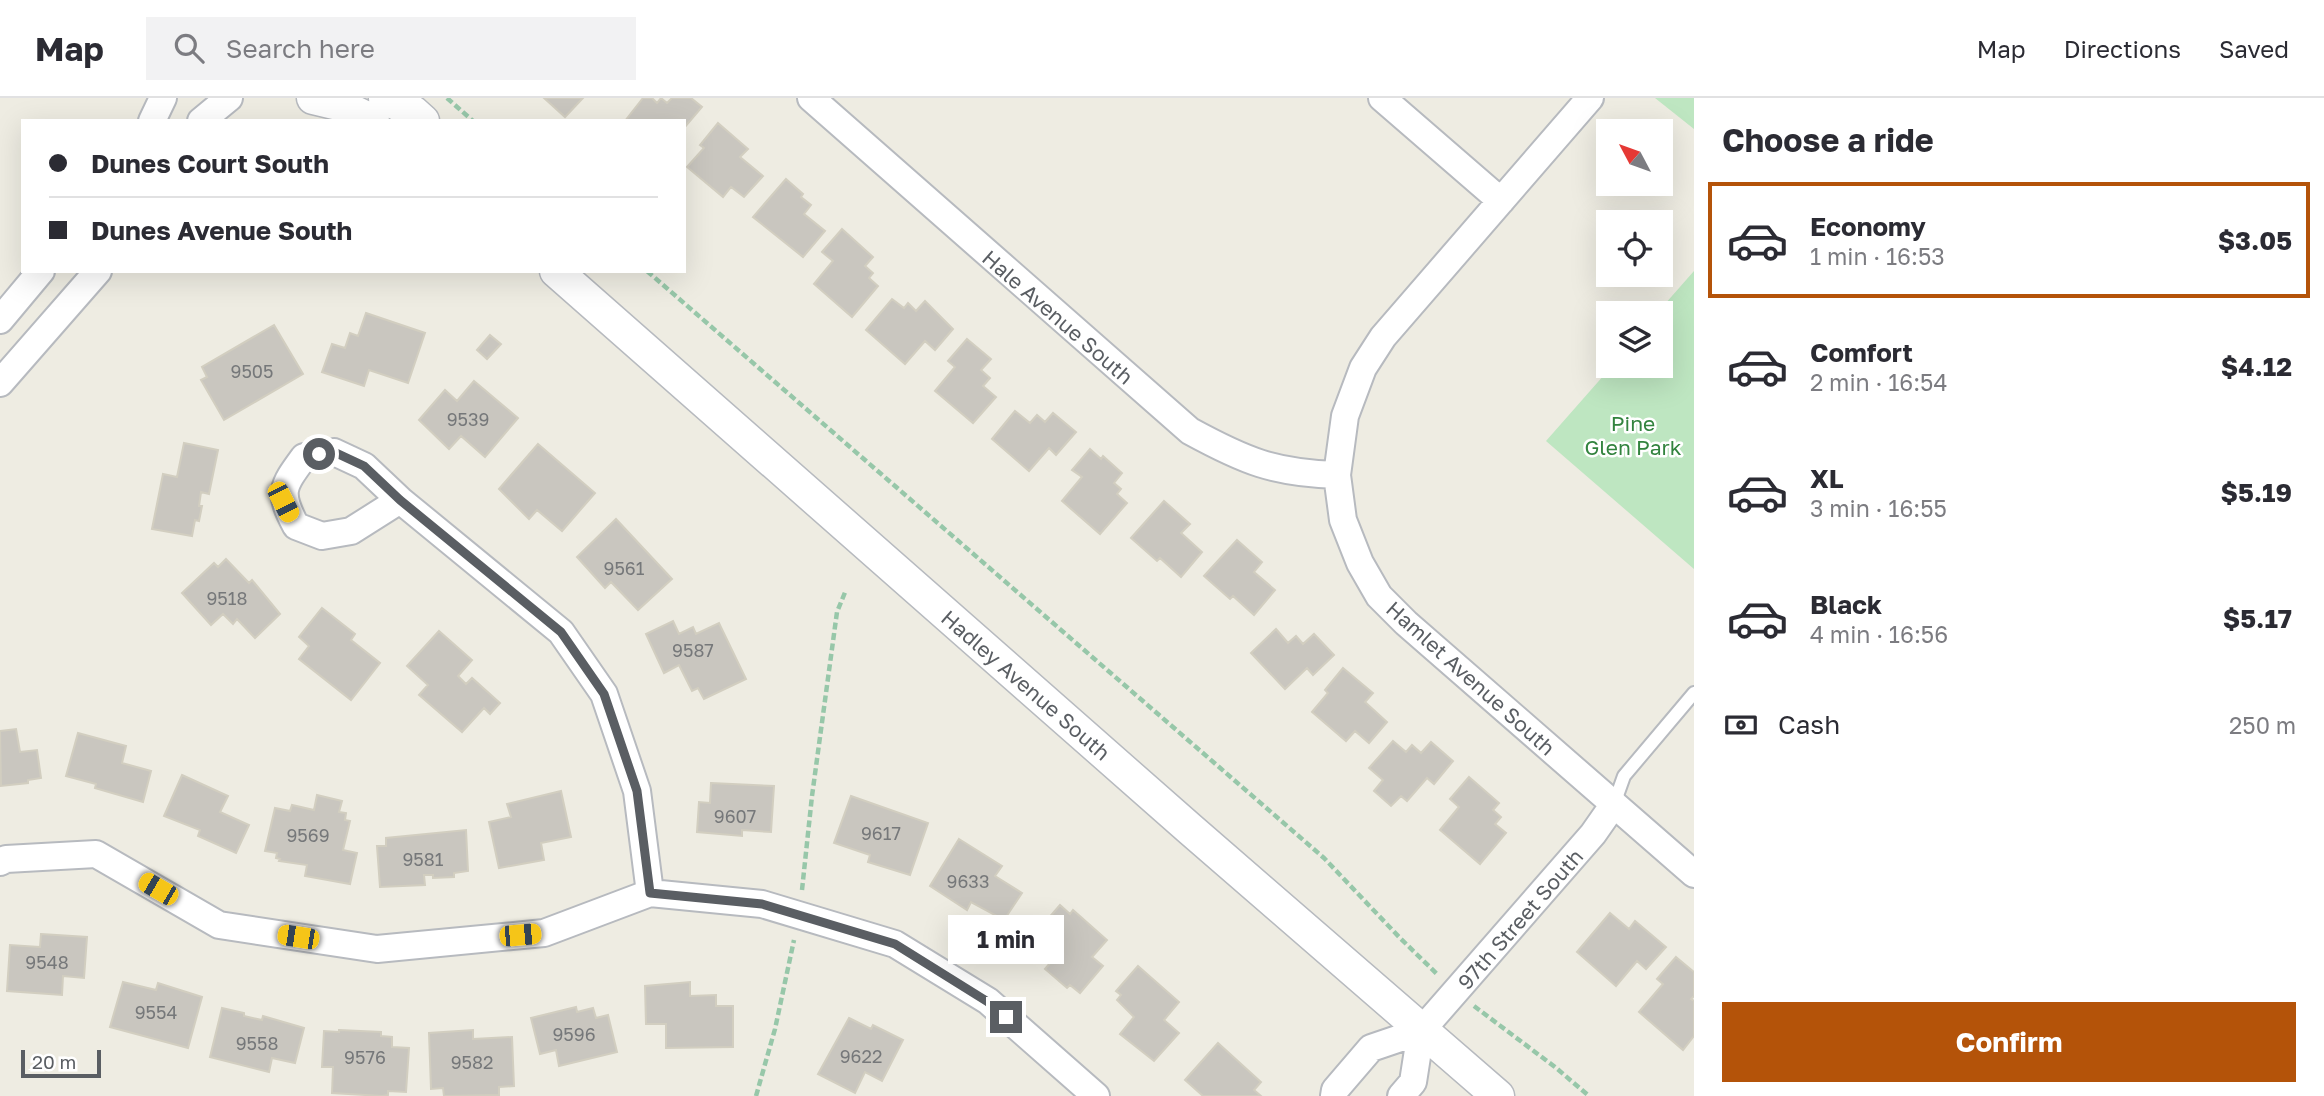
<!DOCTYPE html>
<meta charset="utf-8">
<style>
:root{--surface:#fff;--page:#f2f2f3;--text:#2b2b33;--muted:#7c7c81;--line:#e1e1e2;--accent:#b45309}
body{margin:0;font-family:"Golos Text",sans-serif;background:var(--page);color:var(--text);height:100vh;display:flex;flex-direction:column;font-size:26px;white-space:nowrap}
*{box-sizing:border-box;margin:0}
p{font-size:23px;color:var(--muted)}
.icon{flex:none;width:38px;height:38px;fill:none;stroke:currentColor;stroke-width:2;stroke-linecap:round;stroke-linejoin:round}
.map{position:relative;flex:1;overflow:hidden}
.details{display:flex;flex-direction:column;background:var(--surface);width:630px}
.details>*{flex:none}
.hud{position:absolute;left:21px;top:21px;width:665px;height:154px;border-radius:0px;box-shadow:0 7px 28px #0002;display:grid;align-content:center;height:154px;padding:0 28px;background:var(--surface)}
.needle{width:46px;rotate:311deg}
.controls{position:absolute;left:1596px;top:21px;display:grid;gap:14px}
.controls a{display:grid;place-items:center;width:77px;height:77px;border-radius:0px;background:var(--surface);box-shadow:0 7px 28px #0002;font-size:35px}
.scale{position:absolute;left:21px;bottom:18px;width:80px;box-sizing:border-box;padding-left:7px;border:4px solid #5a5e63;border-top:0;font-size:19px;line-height:24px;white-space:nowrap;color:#5a5e63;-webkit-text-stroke:5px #fff;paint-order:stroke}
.end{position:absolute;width:32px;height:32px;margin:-16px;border:9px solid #5a5e63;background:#fff;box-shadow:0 0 0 4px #fff}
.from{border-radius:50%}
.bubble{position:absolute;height:49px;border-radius:0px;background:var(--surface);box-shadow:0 7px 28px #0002;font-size:23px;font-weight:700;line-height:49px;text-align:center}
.car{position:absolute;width:21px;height:42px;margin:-21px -10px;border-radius:9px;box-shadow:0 0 5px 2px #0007;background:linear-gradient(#f5c518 24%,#345 0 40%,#f5c518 0 76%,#345 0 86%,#f5c518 0)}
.hud b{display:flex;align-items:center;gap:24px;height:66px;font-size:26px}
.hud b+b{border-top:2px solid var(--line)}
.hud i{width:18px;height:18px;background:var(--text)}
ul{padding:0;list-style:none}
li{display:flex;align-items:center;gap:21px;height:116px;margin:0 14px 10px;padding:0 14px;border:4px solid transparent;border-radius:0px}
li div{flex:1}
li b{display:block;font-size:26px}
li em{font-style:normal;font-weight:700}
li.current{border-color:var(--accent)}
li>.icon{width:63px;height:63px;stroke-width:1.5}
h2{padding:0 28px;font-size:32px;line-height:84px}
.pay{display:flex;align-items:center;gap:18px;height:77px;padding:0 28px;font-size:26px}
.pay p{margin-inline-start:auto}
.cta{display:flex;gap:14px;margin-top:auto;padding:14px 28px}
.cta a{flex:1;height:80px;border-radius:0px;background:var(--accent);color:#fff;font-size:28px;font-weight:700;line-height:80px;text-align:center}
header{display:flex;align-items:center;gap:42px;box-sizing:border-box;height:98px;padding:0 35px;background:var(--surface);border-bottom:2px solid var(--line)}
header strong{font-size:33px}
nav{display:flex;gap:38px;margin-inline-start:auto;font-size:24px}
.search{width:490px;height:63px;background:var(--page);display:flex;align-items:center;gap:18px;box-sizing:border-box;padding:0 24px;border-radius:0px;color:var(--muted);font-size:26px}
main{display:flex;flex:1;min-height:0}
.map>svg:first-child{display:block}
.green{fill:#bee6c1}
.building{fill:#c9c6bf;stroke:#d2cec0;stroke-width:2}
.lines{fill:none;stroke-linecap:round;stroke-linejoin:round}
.service-casing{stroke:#b7babf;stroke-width:16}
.minor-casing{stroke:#b7babf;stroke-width:30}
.tertiary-casing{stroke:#b7babf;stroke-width:35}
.path{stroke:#97c7a9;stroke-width:4.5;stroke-dasharray:7 3.5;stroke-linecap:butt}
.service{stroke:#fff;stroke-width:12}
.minor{stroke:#fff;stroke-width:26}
.tertiary{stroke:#fff;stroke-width:32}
.route{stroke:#5a5e63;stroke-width:9}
.labels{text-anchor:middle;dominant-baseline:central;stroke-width:5;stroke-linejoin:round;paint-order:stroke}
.number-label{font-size:18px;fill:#76787a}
.street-label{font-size:21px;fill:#5a5e63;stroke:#fff}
.park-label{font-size:21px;fill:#32833e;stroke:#fff}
</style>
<header>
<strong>Map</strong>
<div class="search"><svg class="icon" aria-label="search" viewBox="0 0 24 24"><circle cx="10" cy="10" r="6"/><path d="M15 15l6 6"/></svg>Search here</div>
<nav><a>Map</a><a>Directions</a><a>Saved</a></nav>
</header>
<main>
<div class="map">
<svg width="1694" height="998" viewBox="0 0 1694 998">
<rect width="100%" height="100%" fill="#eeece2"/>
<!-- green -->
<path class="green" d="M1655,0H1694V31Z
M1694,173V471L1546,343L1612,268H1661V215H1657Z"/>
<!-- building -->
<path class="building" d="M544,0H583L565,19Z
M643,0H652L657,5L661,0L667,5L672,0H691L702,9L684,30V23H625Z
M718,25L748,51L740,59L763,78L744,99L731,89L723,99L687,69L704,50L700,47Z
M786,81L803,96L801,99L811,107L804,116L825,133L803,159L753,119Z
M842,131L873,159L865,168L873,175L869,180L878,188L852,219L814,186L833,163L822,154Z
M892,201L904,210L908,205L916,213L925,203L953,231L935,252L925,243L905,266L866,232Z
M366,215L425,235L408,285L369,272L364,288L322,274L332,246L345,250L350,235L358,238Z
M274,227L303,276L224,322L201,282L207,279L202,269Z
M490,237L501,246L487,261L477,252Z
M967,241L991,261L981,272L990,280L983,288L996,299L973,325L935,293L955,269L948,263Z
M474,283L518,320L485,359L461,338L449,351L419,322L445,292L457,303Z
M1015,313L1030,325L1037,317L1045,324L1053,315L1076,334L1056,357L1049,350L1029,373L992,341Z
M184,345L218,352L209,396L201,394L199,408H202L199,423L195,422L192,438L152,431L163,376L177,379Z
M538,346L595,395L562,433L537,412L529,421L499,391Z
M1090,351L1101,361L1103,358L1122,375L1114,385L1121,391L1117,396L1127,405L1100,436L1062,403L1082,379L1072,372Z
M1164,403L1190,426L1181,435L1202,454L1181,479L1160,460L1157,463L1131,440Z
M616,421L672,481L638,512L611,484L605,490L577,459Z
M1237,442L1262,464L1254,474L1275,492L1254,517L1233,498L1230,501L1204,478Z
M226,461L249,485L252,482L280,516L255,540L237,521L233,526L223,516L211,527L182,495L214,465L218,469Z
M322,510L355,536L351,542L380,565L351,602L299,561L309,548L299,539Z
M673,523L679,536L693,529L696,536L719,525L746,581L704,601L698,590L692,593L679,567L664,575L646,536Z
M1276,531L1288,545L1296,538L1303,546L1314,536L1334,557L1313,577L1307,570L1285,591L1251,555Z
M439,533L472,562L458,578L466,586L472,580L500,605L490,616L484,610L462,634L419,597L428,587L407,568Z
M1343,570L1373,595L1365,604L1387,624L1369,645L1355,633L1346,643L1312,614L1328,595L1325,592Z
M16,631L20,654L37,652L41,680L28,682V685L1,688L0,633Z
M78,635L126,648L122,665L151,673L143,704L95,690L96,686L66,678Z
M1393,643L1406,654L1412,647L1421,655L1431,644L1453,663L1434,686L1427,680L1407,703L1401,698L1391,708L1374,693L1383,682L1369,670Z
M182,677L228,698L220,714L249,727L236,755L198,738L200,732L164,718Z
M1469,679L1499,705L1493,712L1501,719L1495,726L1506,735L1480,766L1440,732L1459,709L1450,701Z
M711,685L774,688L771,734L742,732V738L697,734L699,704L710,705Z
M561,693L571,739L541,745L544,762L499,770L489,724L511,719L507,706Z
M317,697L342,703L339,714L346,715L345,722L350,723L343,752L357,755L350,786L305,778L307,767L279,763L280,761L276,760L277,755L265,753L275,710L290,713L292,707L314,712Z
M851,698L928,725L910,777L868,764L870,757L834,745Z
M466,732L468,773L454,775V779L433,780V777H424L425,787L380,789L377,748H386V740Z
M959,741L1002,768L995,778L1022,795L1004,822L971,804L967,812L930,788Z
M1060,807L1070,816L1073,812L1107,842L1092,859L1103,868L1080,895L1070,887L1067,890L1045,871L1057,857L1034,837Z
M1610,815L1629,831L1635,823L1666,849L1646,871L1637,863L1616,888L1577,854Z
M41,836L87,839L84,880L63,878L62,897L7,893L10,847L40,849Z
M1676,859L1694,874V898L1691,901L1694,903V938L1683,952L1639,914L1663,886L1657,881Z
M1138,868L1179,904L1164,922L1179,935L1154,963L1120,936L1134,919L1117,902L1121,897L1116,893Z
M123,884L156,892L158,885L202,899L188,950L110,929Z
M690,884V898L716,897V908H733V949L666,950V926H646L645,888Z
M576,909L577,914L593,910L596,920L608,917L617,954L559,968L556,952L540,956L531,920Z
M222,910L244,915V918L262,922L263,918L304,930L295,965L272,960L269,974L210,959Z
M849,920L871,931L873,927L903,942L882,983L865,974L855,995L818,976Z
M339,932L381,934V938L392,939V949L409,950L406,994L388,993V997L382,998L332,995L333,969H322L324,933L339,934Z
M473,932V941L512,939L514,988L499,989V997L444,998L443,990L431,991L429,935Z
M1218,945L1261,984L1254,992L1261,998H1203L1185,982Z"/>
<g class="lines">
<defs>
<path id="service" d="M1614,706L1624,678L1694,595"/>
<path id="minor" d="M811,0L1190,333C1245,363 1274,375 1337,377
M1382,0L1501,103
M1590,0L1383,239L1363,270L1345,318L1337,377L1343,422L1360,465L1379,498L1406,525L1694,776
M152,23L163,0
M201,23L229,0
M0,222L41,173
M0,285L98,173
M400,402L351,433L322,438L296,428C278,394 282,389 304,359L334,354L364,368L400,402L561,534L604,596L637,693L650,795
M0,764L6,761L96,756L219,827L377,851L544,835L650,795L762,806L895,846L988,903L1096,998
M1334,998L1335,992L1371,950L1421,933L1593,736L1614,706
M1401,998L1413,984L1421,933"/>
<path id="tertiary" d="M313,0L338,6L373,23
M385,0L413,14L423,23
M556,173L1190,731L1498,998"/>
</defs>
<!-- service casing -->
<use href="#service" class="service-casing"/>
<!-- minor casing -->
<use href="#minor" class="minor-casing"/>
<!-- tertiary casing -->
<use href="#tertiary" class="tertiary-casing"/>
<!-- path -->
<path class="path" d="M447,0L473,23
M647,173L1324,760L1400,840L1438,877
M802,792L812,698L837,514L846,492
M1474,908L1555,969L1589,998
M756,998L775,931L794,842"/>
<!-- service -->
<use href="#service" class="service"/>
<!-- minor -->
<use href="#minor" class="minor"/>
<!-- tertiary -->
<use href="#tertiary" class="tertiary"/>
</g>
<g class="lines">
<!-- route -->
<path class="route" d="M319,356L334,354L364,368L400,402L561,534L604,596L637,693L650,795L762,806L895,846L988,904L1006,919"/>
</g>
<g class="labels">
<!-- number labels -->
<g class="number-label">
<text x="252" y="273">9505</text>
<text x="468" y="321">9539</text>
<text x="624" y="470">9561</text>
<text x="227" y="500">9518</text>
<text x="693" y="552">9587</text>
<text x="735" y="718">9607</text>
<text x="881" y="735">9617</text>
<text x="308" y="737">9569</text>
<text x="423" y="761">9581</text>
<text x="968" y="783">9633</text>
<text x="47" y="864">9548</text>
<text x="156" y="914">9554</text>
<text x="574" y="936">9596</text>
<text x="257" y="945">9558</text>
<text x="861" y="958">9622</text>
<text x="365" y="959">9576</text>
<text x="472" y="964">9582</text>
</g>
<!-- street labels -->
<g class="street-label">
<text transform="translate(1058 219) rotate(41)">Hale Avenue South</text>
<text transform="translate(1471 580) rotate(42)">Hamlet Avenue South</text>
<text transform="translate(1026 587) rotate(41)">Hadley Avenue South</text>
<text transform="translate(1520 821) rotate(-49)">97th Street South</text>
</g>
<!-- park labels -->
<g class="park-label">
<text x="1633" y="325">Pine<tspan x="1633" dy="24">Glen Park</tspan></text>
</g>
</g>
</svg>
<div class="controls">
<a><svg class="needle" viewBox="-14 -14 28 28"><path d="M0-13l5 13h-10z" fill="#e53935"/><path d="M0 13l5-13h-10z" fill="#7c7c81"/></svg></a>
<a><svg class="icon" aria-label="locate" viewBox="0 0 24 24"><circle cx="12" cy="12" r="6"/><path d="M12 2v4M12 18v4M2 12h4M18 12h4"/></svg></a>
<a><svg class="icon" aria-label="layers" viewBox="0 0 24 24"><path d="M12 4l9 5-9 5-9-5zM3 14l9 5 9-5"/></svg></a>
</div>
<div class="scale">20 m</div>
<i class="end from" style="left:319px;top:356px"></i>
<i class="end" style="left:1006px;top:919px"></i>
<div class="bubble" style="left:948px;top:817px;width:116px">1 min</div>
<i class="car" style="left:283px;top:404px;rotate:153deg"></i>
<i class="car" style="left:158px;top:791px;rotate:300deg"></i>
<i class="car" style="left:520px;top:837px;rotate:85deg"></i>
<i class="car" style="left:298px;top:839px;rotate:279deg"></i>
<div class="hud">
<b><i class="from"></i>Dunes Court South</b>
<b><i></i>Dunes Avenue South</b>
</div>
</div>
<section class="details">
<h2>Choose a ride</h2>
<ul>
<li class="current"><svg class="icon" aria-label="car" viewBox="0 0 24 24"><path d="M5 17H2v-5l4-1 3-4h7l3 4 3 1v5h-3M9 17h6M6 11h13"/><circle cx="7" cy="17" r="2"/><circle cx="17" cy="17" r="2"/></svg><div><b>Economy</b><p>1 min · 16:53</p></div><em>$3.05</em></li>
<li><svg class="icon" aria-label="car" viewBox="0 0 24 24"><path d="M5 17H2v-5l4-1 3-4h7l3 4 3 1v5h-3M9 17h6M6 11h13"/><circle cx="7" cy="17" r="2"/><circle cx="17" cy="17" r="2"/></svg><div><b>Comfort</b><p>2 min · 16:54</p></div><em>$4.12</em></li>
<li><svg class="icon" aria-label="car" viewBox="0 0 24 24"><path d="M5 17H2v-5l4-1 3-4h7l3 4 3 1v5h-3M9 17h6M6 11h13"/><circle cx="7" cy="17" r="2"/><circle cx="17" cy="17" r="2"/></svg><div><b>XL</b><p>3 min · 16:55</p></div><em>$5.19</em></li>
<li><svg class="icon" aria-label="car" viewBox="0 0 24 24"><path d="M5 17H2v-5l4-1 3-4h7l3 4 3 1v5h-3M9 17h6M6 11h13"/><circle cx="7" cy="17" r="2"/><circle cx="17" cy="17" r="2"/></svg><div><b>Black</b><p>4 min · 16:56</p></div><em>$5.17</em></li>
</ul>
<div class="pay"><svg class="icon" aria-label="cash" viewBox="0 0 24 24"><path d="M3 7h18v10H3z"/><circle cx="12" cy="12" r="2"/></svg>Cash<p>250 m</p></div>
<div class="cta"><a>Confirm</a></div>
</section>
</main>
